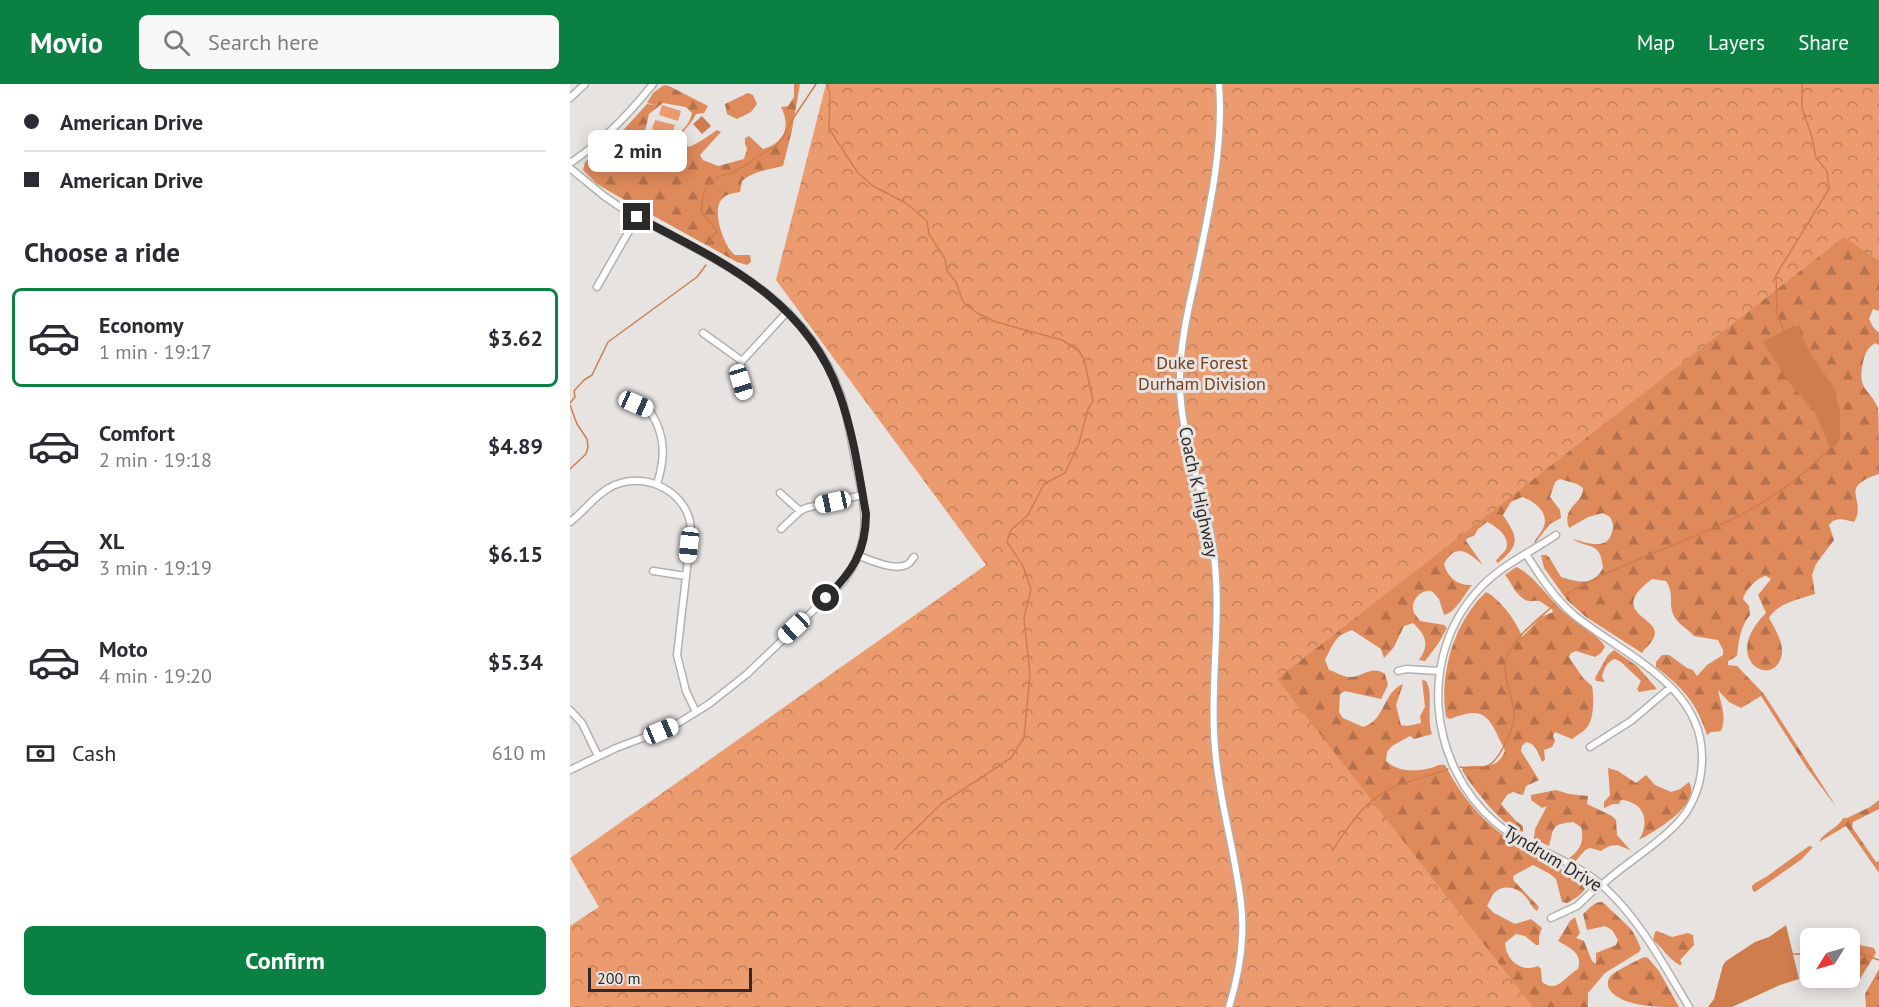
<!DOCTYPE html>
<meta charset="utf-8">
<style>
:root{--surface:#fff;--page:#f7f7f7;--text:#2b2b33;--muted:#7c7c81;--line:#e1e1e2;--accent:#0b8043}
body{margin:0;font-family:"PT Sans",sans-serif;background:var(--page);color:var(--text);height:100vh;display:flex;flex-direction:column;font-size:22px;white-space:nowrap}
*{box-sizing:border-box;margin:0}
p{font-size:20px;color:var(--muted)}
.icon{flex:none;width:33px;height:33px;fill:none;stroke:currentColor;stroke-width:2;stroke-linecap:round;stroke-linejoin:round}
.map{position:relative;flex:1;overflow:hidden}
.panel{display:flex;flex-direction:column;background:var(--surface);width:570px}
.panel>*{flex:none}
.hud{display:grid;align-content:center;height:132px;padding:0 24px;background:var(--surface)}
.needle{width:39px;rotate:233deg}
.buttons{position:absolute;left:1230px;top:844px;display:grid;gap:12px}
.buttons a{display:grid;place-items:center;width:60px;height:60px;border-radius:9px;background:var(--surface);box-shadow:0 3px 15px #0003;font-size:30px}
.scale{position:absolute;left:18px;bottom:15px;width:164px;box-sizing:border-box;padding-left:6px;border:3px solid #2c2b2a;border-top:0;font-size:16px;line-height:21px;white-space:nowrap;color:#2c2b2a;-webkit-text-stroke:4px #e6e3e1;paint-order:stroke}
.end{position:absolute;width:27px;height:27px;margin:-14px;border:8px solid #2c2b2a;background:#fff;box-shadow:0 0 0 3px #fff}
.from{border-radius:50%}
.bubble{position:absolute;height:42px;border-radius:9px;background:var(--surface);box-shadow:0 3px 15px #0003;font-size:20px;font-weight:700;line-height:42px;text-align:center}
.car{position:absolute;width:18px;height:36px;margin:-18px -9px;border-radius:8px;box-shadow:0 0 4px 2px #0007;background:linear-gradient(#fff 24%,#345 0 40%,#fff 0 76%,#345 0 86%,#fff 0)}
.hud b{display:flex;align-items:center;gap:21px;height:57px;font-size:22px}
.hud b+b{border-top:2px solid var(--line)}
.hud i{width:15px;height:15px;background:var(--text)}
ul{padding:0;list-style:none}
li{display:flex;align-items:center;gap:18px;height:99px;margin:0 12px 9px;padding:0 12px;border:3px solid transparent;border-radius:9px}
li div{flex:1}
li b{display:block;font-size:22px}
li em{font-style:normal;font-weight:700}
li.on{border-color:var(--accent)}
li>.icon{width:54px;height:54px;stroke-width:1.5}
h2{padding:0 24px;font-size:27px;line-height:72px}
.pay{display:flex;align-items:center;gap:15px;height:66px;padding:0 24px;font-size:22px}
.pay p{margin-inline-start:auto}
.button{display:flex;gap:12px;margin-top:auto;padding:12px 24px}
.button a{flex:1;height:69px;border-radius:9px;background:var(--accent);color:#fff;font-size:24px;font-weight:700;line-height:69px;text-align:center}
header{display:flex;align-items:center;gap:36px;box-sizing:border-box;height:84px;padding:0 30px;background:var(--accent);color:#fff}
header strong{font-size:28px}
nav{display:flex;gap:33px;margin-inline-start:auto;font-size:21px}
.search{width:420px;height:54px;background:var(--page);display:flex;align-items:center;gap:15px;box-sizing:border-box;padding:0 21px;border-radius:9px;color:var(--muted);font-size:22px}
main{display:flex;flex:1;min-height:0}
.map>svg:first-child{display:block}
.forest{fill:url(#forest-firs);fill-rule:evenodd}
.park{fill:url(#park-crowns)}
.pitch{fill:#eb9b6e}
.water{fill:#d07d4e}
.lines{fill:none;stroke-linecap:round;stroke-linejoin:round}
.stream{stroke:#d07d4e;stroke-width:1.5}
.minor-casing{stroke:#b3b0af;stroke-width:9}
.minor{stroke:#fff;stroke-width:6}
.route{stroke:#2c2b2a;stroke-width:8}
.labels{text-anchor:middle;dominant-baseline:central;stroke-width:6;stroke-linejoin:round;paint-order:stroke}
.park-label{font-size:18px;fill:#763e1c;stroke:#e6e3e1}
.street-label{font-size:18px;fill:#2c2b2a;stroke:#e6e3e1}
</style>
<header>
<strong>Movio</strong>
<div class="search"><svg class="icon" aria-label="search" viewBox="0 0 24 24"><circle cx="10" cy="10" r="6"/><path d="M15 15l6 6"/></svg>Search here</div>
<nav><a>Map</a><a>Layers</a><a>Share</a></nav>
</header>
<main>
<section class="panel">
<div class="hud">
<b><i class="from"></i>American Drive</b>
<b><i></i>American Drive</b>
</div>
<h2>Choose a ride</h2>
<ul>
<li class="on"><svg class="icon" aria-label="car" viewBox="0 0 24 24"><path d="M5 17H2v-5l4-1 3-4h7l3 4 3 1v5h-3M9 17h6M6 11h13"/><circle cx="7" cy="17" r="2"/><circle cx="17" cy="17" r="2"/></svg><div><b>Economy</b><p>1 min · 19:17</p></div><em>$3.62</em></li>
<li><svg class="icon" aria-label="car" viewBox="0 0 24 24"><path d="M5 17H2v-5l4-1 3-4h7l3 4 3 1v5h-3M9 17h6M6 11h13"/><circle cx="7" cy="17" r="2"/><circle cx="17" cy="17" r="2"/></svg><div><b>Comfort</b><p>2 min · 19:18</p></div><em>$4.89</em></li>
<li><svg class="icon" aria-label="car" viewBox="0 0 24 24"><path d="M5 17H2v-5l4-1 3-4h7l3 4 3 1v5h-3M9 17h6M6 11h13"/><circle cx="7" cy="17" r="2"/><circle cx="17" cy="17" r="2"/></svg><div><b>XL</b><p>3 min · 19:19</p></div><em>$6.15</em></li>
<li><svg class="icon" aria-label="car" viewBox="0 0 24 24"><path d="M5 17H2v-5l4-1 3-4h7l3 4 3 1v5h-3M9 17h6M6 11h13"/><circle cx="7" cy="17" r="2"/><circle cx="17" cy="17" r="2"/></svg><div><b>Moto</b><p>4 min · 19:20</p></div><em>$5.34</em></li>
</ul>
<div class="pay"><svg class="icon" aria-label="cash" viewBox="0 0 24 24"><path d="M3 7h18v10H3z"/><circle cx="12" cy="12" r="2"/></svg>Cash<p>610 m</p></div>
<div class="button"><a>Confirm</a></div>
</section>
<div class="map">
<svg width="1309" height="923" viewBox="0 0 1309 923">
<defs>
<pattern id="forest-firs" width="22" height="20" patternUnits="userSpaceOnUse" patternTransform="scale(1.5)"><rect width="22" height="20" fill="#de8a5a"/><path d="M5 1l3.5 6h-7zM16 11l3.5 6h-7z" fill="#b4714b"/></pattern>
<pattern id="park-crowns" width="20" height="18" patternUnits="userSpaceOnUse" patternTransform="scale(1.5)"><rect width="20" height="18" fill="#eb9b6e"/><path d="M2 6a3 3 0 1 1 6 0M12 15a3 3 0 1 1 6 0" fill="none" stroke="#bf7f5b"/></pattern>
</defs>
<rect width="100%" height="100%" fill="#e6e3e1"/>
<!-- forest -->
<path class="forest" d="M224,0H230L222,46L213,82C198,86 184,87 172,97L170,108C164,109 156,110 152,115C141,126 154,163 165,171H180L181,178L177,181L167,178L44,110L27,100L13,86L15,78L48,52L77,20L86,21L77,19L83,9L94,1L99,2L138,22L134,29L126,30C122,40 112,46 110,55L119,63C129,59 138,52 147,46L151,48L130,71L133,76L148,82L174,75L177,65L175,60V54L179,52L193,65C215,59 221,42 211,23L218,22L224,13ZM93,19L116,23L122,29C119,43 109,51 96,55L75,49V47L79,30Z
M1309,0V227L1303,225L1299,235L1303,243L1309,249V261L1305,259C1297,264 1295,270 1293,278C1287,307 1299,303 1308,324C1309,330 1309,379 1309,390C1266,404 1298,415 1284,438C1275,436 1266,432 1259,441L1264,456L1246,480L1242,491L1245,510C1230,515 1207,519 1199,534C1204,543 1213,557 1212,569C1206,608 1148,576 1196,529L1188,511L1201,495L1196,492C1187,493 1175,507 1173,515L1179,522L1180,531C1170,543 1169,556 1167,572L1158,577V581L1167,582L1194,610L1267,724L1237,684L1191,612L1171,624L1159,618L1148,606C1151,621 1157,632 1151,647L1141,648L1137,651C1127,619 1112,603 1086,583V578L1092,571H1099L1117,584L1123,586L1127,592L1137,581L1153,571V566L1148,556L1124,552C1117,544 1107,540 1103,530C1098,517 1105,511 1096,497L1082,495C1035,530 1093,533 1084,553C1082,559 1075,564 1072,569L1016,533L997,516L974,484L971,471H976L979,473L991,493C1008,498 1023,503 1033,484C1030,456 1020,466 1002,455C1016,458 1037,468 1042,448C1044,442 1043,439 1040,433L1033,429L1018,433L999,444C991,422 1013,421 1013,404L1007,400L990,395L985,398L980,413L990,426L991,434L980,440L964,460C966,452 972,449 974,442C979,428 963,416 952,413L941,418L933,431C948,454 951,460 928,479L926,477C928,473 934,469 936,465C941,453 926,442 917,438L908,445L904,452L897,454L896,457L913,481C899,469 886,457 874,480C877,493 888,502 902,501C894,511 886,528 874,531L869,515L862,507C851,505 839,517 844,529C846,532 848,534 850,537L874,541L877,544L868,560L855,577L849,576C860,561 856,551 843,539L834,542L824,563L814,574L811,565L782,546C764,552 763,561 755,576L759,586C765,588 772,592 778,593C792,594 802,580 815,590L818,601L811,615L775,607L770,610L769,628L773,634L793,643C815,637 813,608 833,600L826,621L831,641L837,642L851,639L850,632L855,623L852,596L856,597C864,609 856,634 862,650L844,655L840,652L822,662L817,668L816,677C828,688 845,688 861,684C867,682 869,680 875,681C909,745 946,762 1008,794L1016,800C1017,808 1004,815 997,819L992,818L986,795L980,790L963,781L943,792L944,797L969,823L967,827C961,823 960,817 955,812C947,803 933,800 924,809C921,813 920,817 917,822L924,829L945,840L961,835L972,844L969,852V861H966L955,852L946,850L935,859C936,876 951,889 968,882L971,885L972,898C988,910 995,892 1008,885C1013,869 1000,864 988,857L1000,837L1005,833L1010,849L1006,854L1014,857L1022,877L1026,880V869L1046,861L1048,856L1042,846L1035,842L1017,846L1013,830C1018,826 1025,817 1032,818C1034,819 1057,841 1060,844C1065,850 1068,858 1071,865L1069,868L1035,889L1018,909V923H667L652,579Z
M178,9L183,11L187,20L181,28L167,35L157,30L155,20Z
M946,483C962,489 981,517 995,529C1004,537 1032,554 1035,563L1031,569L1025,573L1006,567L1001,569L999,573L1013,594L1022,602C1024,612 1024,634 1018,642C1015,647 1007,651 1002,655L985,648L983,652L985,657L982,663L974,666L975,676L972,678C968,668 966,660 956,658L952,662L951,667L969,696L956,702L953,711L943,708L937,711L931,720L946,737L953,742V748C934,745 902,703 892,686L893,683C911,679 925,689 935,667C933,660 929,656 927,650C915,624 904,626 880,635L876,633C869,590 884,538 916,508C929,514 948,539 952,553L971,533L983,528L982,525C978,523 973,519 969,517C963,516 959,519 954,515C944,509 942,499 935,491Z
M1044,566L1067,582L1087,605L1069,608L1067,605L1071,597L1051,578L1045,575C1036,578 1034,585 1032,593L1035,598L1026,597L1025,594L1038,571Z
M1038,684L1048,687L1066,699L1076,691L1085,701L1101,708L1110,705L1119,698C1132,721 1085,747 1069,756C1080,738 1075,718 1051,716L1049,720H1043L1034,724V718L1040,711Z
M986,706L999,710L1018,712L1017,720L1042,732L1046,736L1047,751L1061,767C1048,760 1043,759 1031,767L1020,764L1015,766L1005,778L999,774C1010,767 1015,756 1011,743L1003,738C981,740 984,744 979,762L964,755L965,745L977,722L972,724L961,716V711Z
M1309,716V725L1283,738L1282,743L1306,778L1309,777V789L1276,742L1249,758C1254,747 1268,745 1273,734H1277L1300,723Z
M1239,762L1243,763L1232,775L1185,808L1183,807L1182,802C1187,797 1193,795 1199,791C1212,781 1225,772 1239,762Z
M1087,847L1102,853L1118,849L1123,851L1124,861L1110,876L1112,880L1110,881C1099,876 1093,864 1083,856L1085,848Z
M1280,859L1304,864L1306,869L1287,900L1283,902L1280,893L1283,885L1280,882Z
M1074,873L1078,874L1089,887L1109,923C1086,923 1052,923 1039,905C1036,898 1039,893 1044,889C1053,883 1064,878 1074,873Z
M1309,885V923H1296L1295,910Z"/>
<!-- park -->
<path class="park" d="M256,0H1309V177L1274,153L707,595L963,923H0V842L29,823L0,774L416,481L206,196Z"/>
<!-- pitch -->
<path class="pitch" d="M92,21L111,27L108,37L89,31Z
M85,36L105,41L102,50L82,45Z"/>
<!-- water -->
<path class="water" d="M132,32L141,42L132,50L123,40Z
M1223,242L1229,244L1241,271L1263,302L1270,328V355L1265,363L1260,364L1246,330L1217,296L1193,258Z
M1216,841L1229,895L1210,901L1162,923H1138L1144,915L1153,881L1156,877L1185,858L1199,853Z"/>
<g class="lines">
<!-- stream -->
<path class="stream" d="M257,0L260,10L259,45L288,89L303,102L336,119L357,137L359,150L375,175L377,187L386,198L393,218L407,229L426,238L492,256L509,267L514,275L523,317L518,325L509,359L495,389L474,400L458,431L441,446L437,458L453,482L461,505L454,534L460,591L454,653L441,674L371,720L325,765
M138,160L147,147L131,127L134,108L139,99L149,92L162,89L173,83L190,71L205,63L215,50L222,36L246,0
M1214,247L1207,231L1206,191L1259,105L1257,87L1246,74L1242,53L1232,24V0
M0,319L5,313L4,307L14,296L22,291L38,258L127,193L136,181
M0,321L7,340L17,355L18,363L16,370L0,385
M995,511C1074,464 1161,451 1233,389C1243,381 1253,373 1260,364
M890,683C899,684 908,686 917,682C929,678 942,647 944,635C946,615 931,595 936,575C943,553 968,536 985,520
M762,767C779,742 795,715 824,703C841,696 860,692 878,685
M1280,866L1309,876
M1221,870H1240"/>
<defs>
<path id="minor" d="M649,0C654,66 638,131 625,195C617,230 609,266 610,302C611,355 633,405 642,458C653,521 641,586 644,650C646,691 655,730 663,770C668,798 674,826 672,854C671,878 666,900 659,923
M0,14L15,0
M0,79C33,58 59,30 83,0
M0,84L34,112L53,125C139,174 233,207 270,309C278,332 281,357 286,381C296,427 303,457 273,498L177,590L139,620L102,643L46,664L0,686
M27,203L67,133
M133,249L172,277
M174,309L169,288L172,277L218,227
M66,320L78,326L81,329C96,352 95,375 87,400
M210,409L230,427
M0,438C14,428 24,412 39,404C73,384 122,408 121,449L107,571L116,607L126,628
M211,445L230,427L236,424L292,411
M986,451C961,468 932,481 911,503C847,569 857,680 926,739C959,766 1004,775 1035,804C1070,836 1095,883 1119,923
M956,470C970,492 984,514 1004,531C1052,570 1133,601 1132,674C1132,694 1126,714 1115,730C1095,757 1056,778 1032,801
M289,472C301,476 325,488 338,480C341,478 342,475 344,473
M83,487L116,492
M828,587L836,585L869,587
M0,626L12,639L28,672
M1020,663L1061,637L1100,604
M981,834L1007,822L1030,800"/>
</defs>
<!-- minor casing -->
<use href="#minor" class="minor-casing"/>
<!-- minor -->
<use href="#minor" class="minor"/>
</g>
<g class="lines">
<!-- route -->
<path class="route" d="M67,133C150,177 235,214 269,309C283,347 289,390 296,430C296,468 282,488 256,514"/>
</g>
<g class="labels">
<!-- park labels -->
<g class="park-label">
<text x="632" y="278">Duke Forest<tspan x="632" dy="21">Durham Division</tspan></text>
</g>
<!-- street labels -->
<g class="street-label">
<text transform="translate(629 408) rotate(78)">Coach K Highway</text>
<text transform="translate(983 774) rotate(31)">Tyndrum Drive</text>
</g>
</g>
</svg>
<div class="buttons">
<a><svg class="needle" viewBox="-14 -14 28 28"><path d="M0-13l5 13h-10z" fill="#e53935"/><path d="M0 13l5-13h-10z" fill="#7c7c81"/></svg></a>
</div>
<div class="scale">200 m</div>
<i class="end from" style="left:256px;top:514px"></i>
<i class="end" style="left:67px;top:133px"></i>
<div class="bubble" style="left:18px;top:46px;width:99px">2 min</div>
<i class="car" style="left:171px;top:298px;rotate:163deg"></i>
<i class="car" style="left:66px;top:320px;rotate:114deg"></i>
<i class="car" style="left:263px;top:418px;rotate:258deg"></i>
<i class="car" style="left:119px;top:461px;rotate:186deg"></i>
<i class="car" style="left:224px;top:544px;rotate:227deg"></i>
<i class="car" style="left:91px;top:647px;rotate:67deg"></i>
</div>
</main>
